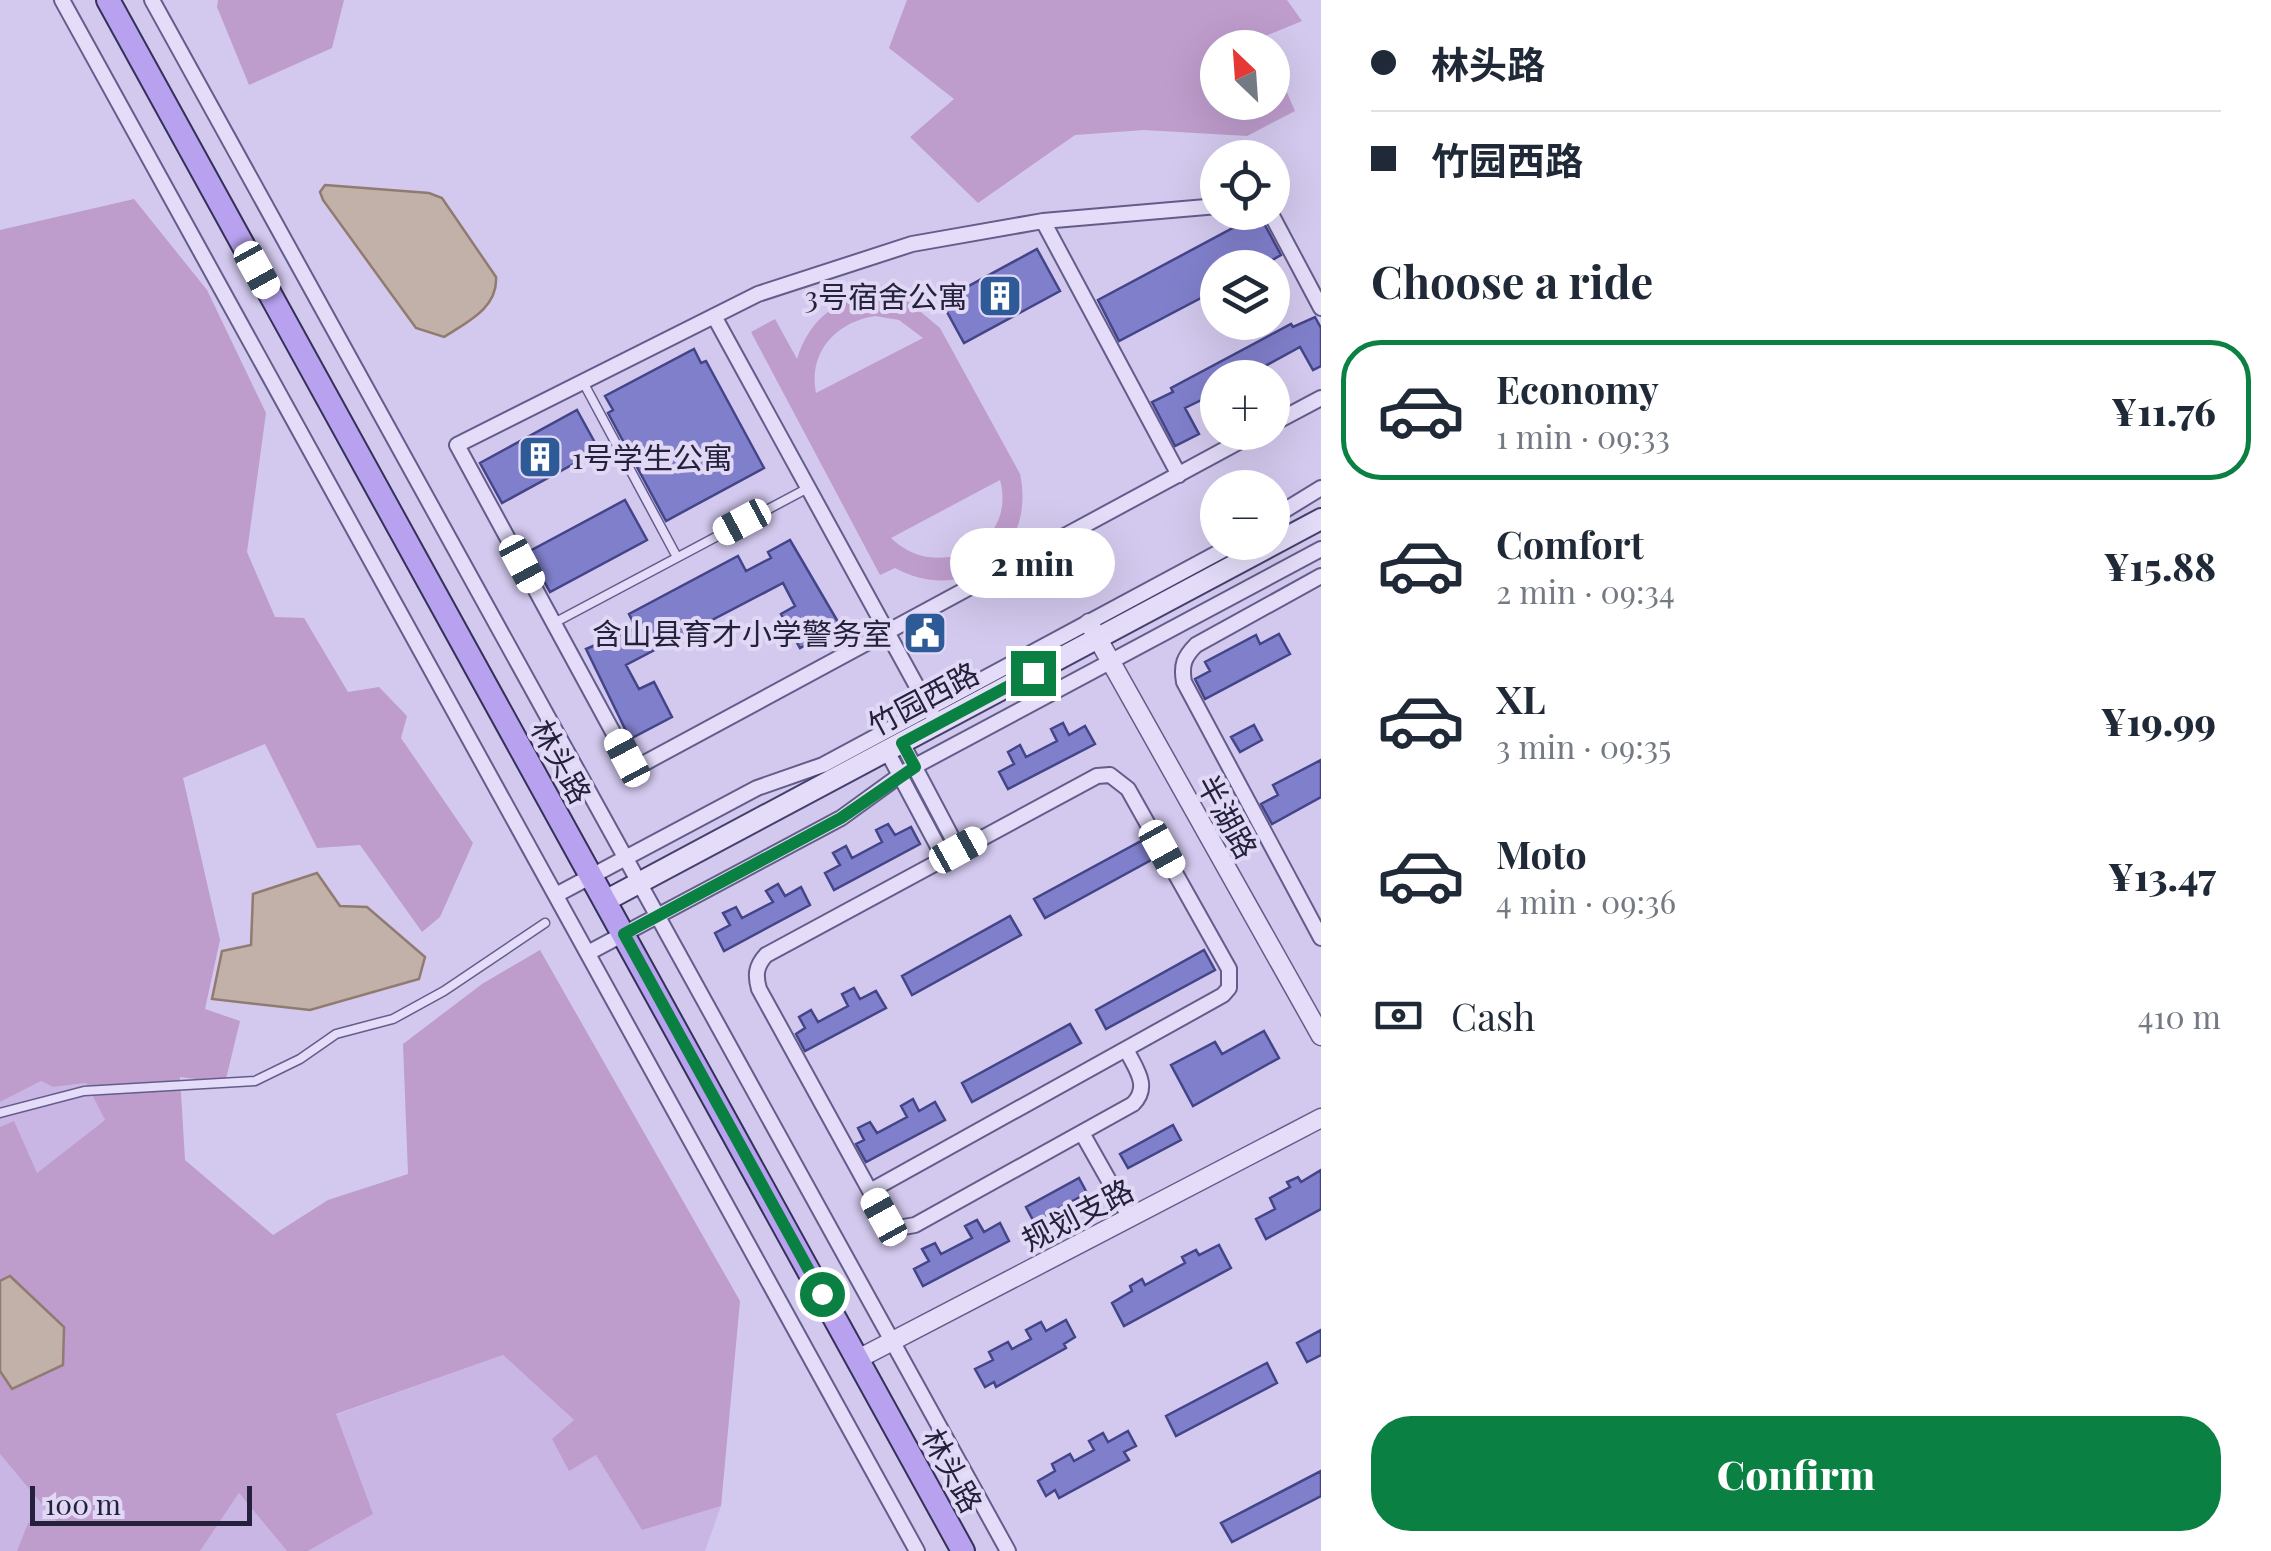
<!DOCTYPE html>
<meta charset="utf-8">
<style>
:root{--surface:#fff;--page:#f2f2f3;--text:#1f2937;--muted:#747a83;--line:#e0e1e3;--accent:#0b8043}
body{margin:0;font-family:"Playfair Display","Noto Sans SC",serif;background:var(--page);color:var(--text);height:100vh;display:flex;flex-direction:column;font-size:38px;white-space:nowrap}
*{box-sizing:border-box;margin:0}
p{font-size:32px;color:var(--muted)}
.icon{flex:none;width:55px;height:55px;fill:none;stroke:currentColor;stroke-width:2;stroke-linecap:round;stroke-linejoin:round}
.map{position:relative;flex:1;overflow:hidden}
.panel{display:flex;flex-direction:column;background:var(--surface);width:950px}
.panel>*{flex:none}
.hud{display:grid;align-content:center;height:220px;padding:0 50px;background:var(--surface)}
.needle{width:65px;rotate:335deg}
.tools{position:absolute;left:1200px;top:30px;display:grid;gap:20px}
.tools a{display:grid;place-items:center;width:90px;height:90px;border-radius:50%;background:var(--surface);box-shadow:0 10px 40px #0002;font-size:50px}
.scale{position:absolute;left:30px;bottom:25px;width:222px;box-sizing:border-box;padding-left:10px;border:5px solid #23213b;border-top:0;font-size:28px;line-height:35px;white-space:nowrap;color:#23213b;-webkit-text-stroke:8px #e1d8f5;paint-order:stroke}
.end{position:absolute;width:45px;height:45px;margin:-22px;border:12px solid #0b8043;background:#fff;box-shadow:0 0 0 5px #fff}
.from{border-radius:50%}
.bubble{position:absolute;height:70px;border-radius:35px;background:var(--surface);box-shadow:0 10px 40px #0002;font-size:32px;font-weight:800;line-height:70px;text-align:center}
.car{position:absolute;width:30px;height:60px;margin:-30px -15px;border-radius:12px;box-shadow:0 0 8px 2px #0007;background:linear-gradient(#fff 24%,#345 0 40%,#fff 0 76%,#345 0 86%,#fff 0)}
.hud b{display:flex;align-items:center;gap:35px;height:95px;font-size:38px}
.hud b+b{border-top:2px solid var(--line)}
.hud i{width:25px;height:25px;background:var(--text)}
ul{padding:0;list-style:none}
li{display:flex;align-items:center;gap:30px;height:140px;margin:0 20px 15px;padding:0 30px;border:5px solid transparent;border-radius:40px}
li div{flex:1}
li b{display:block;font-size:38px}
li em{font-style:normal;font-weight:800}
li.active{border-color:var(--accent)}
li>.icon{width:90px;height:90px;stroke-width:1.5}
h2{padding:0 50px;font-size:45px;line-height:120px}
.pay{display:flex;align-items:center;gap:25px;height:110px;padding:0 50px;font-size:38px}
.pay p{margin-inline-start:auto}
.action{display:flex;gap:20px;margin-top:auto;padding:20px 50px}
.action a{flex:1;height:115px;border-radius:40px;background:var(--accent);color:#fff;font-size:40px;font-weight:800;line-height:115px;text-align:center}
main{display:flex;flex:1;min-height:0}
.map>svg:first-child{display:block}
.farmland{fill:#c9b6e4}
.green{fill:#be9ccc;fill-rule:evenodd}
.water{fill:#c2b1a9;stroke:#917b70;stroke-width:2.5}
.building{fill:#807fcb;stroke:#444589;stroke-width:2.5}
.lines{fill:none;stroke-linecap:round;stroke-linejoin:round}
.service-casing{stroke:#635d8a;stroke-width:11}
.minor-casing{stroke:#635d8a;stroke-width:18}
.tertiary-casing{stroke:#635d8a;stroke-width:21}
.secondary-casing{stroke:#44406c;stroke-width:24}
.primary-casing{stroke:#333158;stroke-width:26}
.service{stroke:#e4dcf9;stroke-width:8}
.minor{stroke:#e4dcf9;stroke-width:14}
.tertiary{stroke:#e4dcf9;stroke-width:18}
.secondary{stroke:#e4dcf9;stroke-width:20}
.primary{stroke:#b8a2ef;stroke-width:22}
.route{stroke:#0b8043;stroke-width:12}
.labels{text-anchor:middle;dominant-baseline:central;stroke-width:8;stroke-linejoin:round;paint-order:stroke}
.poi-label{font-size:30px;fill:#23213b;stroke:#e1d8f5;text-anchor:end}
.street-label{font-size:30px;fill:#23213b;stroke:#e1d8f5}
</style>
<main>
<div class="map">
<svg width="1321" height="1551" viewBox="0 0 1321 1551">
<rect width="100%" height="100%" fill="#d3c9ee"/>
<!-- farmland -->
<path class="farmland" d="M41,1081L53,1087L86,1083L105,1120L36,1174L14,1122L0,1127V1102Z
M503,1355L575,1421L570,1470L596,1455L642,1530L721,1506L705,1551H308L372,1514L335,1415Z
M0,1454L57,1522L28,1523L17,1551H0Z
M239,1493L287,1551H200Z"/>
<!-- green -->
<path class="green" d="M218,0H344L332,48L249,85L217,7Z
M907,0H1287L1302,21L1263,37L1267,47L1218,48V102H1272L1273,60L1295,111L1247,136L1144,130L1075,135L978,203L910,137L954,99L889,48Z
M134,199L207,290L266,413L247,552L275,617L304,618L348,692L379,687L407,716L401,738L473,843L440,917L422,932L360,845L317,848L265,744L183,778L220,940L205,1009L240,1021L225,1083L180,1077L185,1160L273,1235L328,1200L408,1174L403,1044L482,984L540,950L740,1301L721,1506L642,1530L596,1455L569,1471L552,1439L574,1420L503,1355L336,1414L373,1514L308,1551H287L239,1493L200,1551H17L28,1523L56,1521L0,1454V1127L14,1121L37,1173L105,1120L86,1083L53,1087L41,1081L0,1102V230Z
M870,295L909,302L940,328L1020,474C1037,552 965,606 895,568L880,575L751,332L775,319L797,359C808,323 832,301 870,295ZM875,316L899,320L923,338L816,393C808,352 836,322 875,316ZM1000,480C1018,546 936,583 891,538Z"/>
<!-- water -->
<path class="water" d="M325,185L429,193L442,198L496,277C498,308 467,322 444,337L416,328L323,200L320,192Z
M317,873L340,906L367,907L425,957L419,979L310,1010L212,999L222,951L251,945L253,894Z
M10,1276L64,1327L63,1365L12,1389L0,1371V1281Z"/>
<!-- building -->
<path class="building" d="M1259,214L1281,255L1258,268H1218V289L1119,341L1098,300Z
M1037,249L1060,291L964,343L941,301Z
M1315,317L1321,328V366L1313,370L1300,347L1254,372L1257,378H1218V392L1185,408L1199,434L1175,446L1152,402L1173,392L1171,388L1291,324L1293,327Z
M694,349L701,363L706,361L764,468L666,521L608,413L613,410L605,396Z
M577,410L599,450L502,503L480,463Z
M625,500L647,540L550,592L528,552Z
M790,540L841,627L800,648L781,614L795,606L783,583L626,665L639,689L654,682L672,717L630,739L586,649L636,628L629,614L738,556L746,571L771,558L768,552Z
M1279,634L1290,654L1205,699L1195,679L1210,671L1205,662L1256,635L1260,644Z
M1063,723L1069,735L1085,726L1095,744L1008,789L999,772L1014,764L1008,752L1020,745L1026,757L1057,741L1051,729Z
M1254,725L1262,740L1240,752L1231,737Z
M1321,760V797L1272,824L1261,804L1278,795L1273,785Z
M888,824L895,835L911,827L920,844L834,890L825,873L840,865L833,853L846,846L852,858L882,842L876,830Z
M1143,840L1153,859L1045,918L1034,899Z
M778,884L785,896L801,887L810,905L724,951L715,933L730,925L723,913L736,907L742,918L773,902L766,891Z
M1010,916L1021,935L912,995L902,976Z
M1204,950L1215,970L1106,1029L1096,1010Z
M854,988L860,999L876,991L886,1008L805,1051L796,1034L805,1028L799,1017L811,1010L818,1022L848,1006L842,994Z
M1070,1024L1081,1043L972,1102L962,1083Z
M1264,1031L1279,1058L1193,1106L1171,1065L1215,1042L1222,1054Z
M913,1099L919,1111L935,1102L945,1120L866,1162L856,1144L864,1140L858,1128L870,1122L877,1133L907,1117L901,1106Z
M1173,1125L1181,1140L1128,1168L1120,1154Z
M1321,1170V1209L1266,1239L1256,1219L1275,1209L1270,1198L1290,1187L1287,1182L1298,1177L1301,1182Z
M1079,1178L1087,1193L1034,1222L1026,1207Z
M977,1220L984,1232L1000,1223L1009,1241L923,1286L914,1269L929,1261L922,1249L935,1243L941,1254L972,1238L965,1226Z
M1219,1245L1231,1268L1124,1326L1112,1303L1132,1291L1130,1286L1142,1279L1145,1285L1185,1263L1182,1257L1196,1250L1199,1255Z
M1066,1320L1075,1337L1064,1344L1066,1348L996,1387L994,1382L985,1387L975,1369L993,1360L989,1352L1008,1342L1012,1349L1031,1339L1026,1330L1041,1322L1046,1331Z
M1321,1330V1355L1307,1362L1297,1343Z
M1267,1363L1277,1383L1176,1436L1166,1416Z
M1128,1431L1136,1446L1124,1452L1129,1460L1059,1498L1055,1490L1046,1496L1038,1481L1055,1471L1052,1464L1070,1454L1074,1461L1094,1450L1089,1441L1103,1433L1108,1442Z
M1321,1471V1496L1232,1542L1221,1523Z"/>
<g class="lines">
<defs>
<path id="service" d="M583,382L677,557
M554,623L808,488
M0,1113L84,1091L255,1081L300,1059L336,1034L393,1019L444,991L545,923"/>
<path id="minor" d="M62,0L917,1551
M152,0L1008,1551
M1218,206L1043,221L912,244L758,294L457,445L627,758L639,766L1257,432
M1270,212L1321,308
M1043,221L1179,475
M714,316L932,714
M1272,424L1321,398
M1272,518L1321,488
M1321,576L1196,645C1184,657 1181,665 1184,682L1321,938
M902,743L958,849
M887,751L944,858
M556,895L757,788L823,765L1238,542
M588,953L841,818L906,771L1321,549
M1082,1133L1130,1218
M870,1191L1223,995L1229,988V969L1128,789L1110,775L1097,776L766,955C756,966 755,975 759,989L870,1191L884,1217L898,1228L915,1225L1133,1104C1151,1086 1135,1068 1126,1049"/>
<path id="tertiary" d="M1089,623L1321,1036
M858,1359L1321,1118"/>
<path id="secondary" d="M605,901L1321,519"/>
<path id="primary" d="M108,0L963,1551"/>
</defs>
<!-- service casing -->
<use href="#service" class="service-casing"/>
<!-- minor casing -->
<use href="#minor" class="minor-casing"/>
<!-- tertiary casing -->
<use href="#tertiary" class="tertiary-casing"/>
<!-- secondary casing -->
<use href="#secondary" class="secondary-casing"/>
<!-- primary casing -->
<use href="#primary" class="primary-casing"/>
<!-- service -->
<use href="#service" class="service"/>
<!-- minor -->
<use href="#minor" class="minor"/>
<!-- tertiary -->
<use href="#tertiary" class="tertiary"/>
<!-- secondary -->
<use href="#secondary" class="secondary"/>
<!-- primary -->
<use href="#primary" class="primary"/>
</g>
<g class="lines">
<!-- route -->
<path class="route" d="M822,1294L624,934L841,818L915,767L902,743L1033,673"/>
</g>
<!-- icons -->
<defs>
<symbol id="building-square" viewBox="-11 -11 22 22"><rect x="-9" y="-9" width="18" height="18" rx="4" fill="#2e5a98" stroke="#e1d8f5"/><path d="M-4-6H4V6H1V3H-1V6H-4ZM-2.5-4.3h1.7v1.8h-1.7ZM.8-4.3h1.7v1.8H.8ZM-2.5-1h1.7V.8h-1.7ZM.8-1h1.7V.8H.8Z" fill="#fff"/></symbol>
<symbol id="civic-square" viewBox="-11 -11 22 22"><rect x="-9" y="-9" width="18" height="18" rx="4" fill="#2e5a98" stroke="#e1d8f5"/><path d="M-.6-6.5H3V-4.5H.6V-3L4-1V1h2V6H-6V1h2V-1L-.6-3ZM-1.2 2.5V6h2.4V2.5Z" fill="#fff"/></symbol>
</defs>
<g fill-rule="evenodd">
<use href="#building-square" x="975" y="271" width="50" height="50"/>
<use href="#building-square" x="515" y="432" width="50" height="50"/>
<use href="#civic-square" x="900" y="608" width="50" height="50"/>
</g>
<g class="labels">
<!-- poi labels -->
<g class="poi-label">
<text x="968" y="296">3号宿舍公寓</text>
<text x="572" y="457" text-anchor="start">1号学生公寓</text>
<text x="892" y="633">含山县育才小学警务室</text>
</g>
<!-- street labels -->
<g class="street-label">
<text transform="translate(923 698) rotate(-28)">竹园西路</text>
<text transform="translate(562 761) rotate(61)">林头路</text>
<text transform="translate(1228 816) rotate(61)">半湖路</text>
<text transform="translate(1077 1214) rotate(-27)">规划支路</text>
<text transform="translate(953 1470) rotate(61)">林头路</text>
</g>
</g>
</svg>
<div class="tools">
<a><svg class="needle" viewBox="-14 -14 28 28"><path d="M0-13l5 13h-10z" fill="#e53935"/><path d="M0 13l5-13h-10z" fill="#747a83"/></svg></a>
<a><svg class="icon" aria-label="locate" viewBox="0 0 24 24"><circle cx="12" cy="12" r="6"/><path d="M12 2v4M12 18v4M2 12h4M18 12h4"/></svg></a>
<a><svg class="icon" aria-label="layers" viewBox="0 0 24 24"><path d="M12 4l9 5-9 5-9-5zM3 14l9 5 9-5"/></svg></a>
<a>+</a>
<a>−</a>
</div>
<div class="scale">100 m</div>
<i class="end from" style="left:822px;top:1294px"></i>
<i class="end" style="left:1033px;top:673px"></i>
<div class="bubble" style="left:950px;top:528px;width:165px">2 min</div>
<i class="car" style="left:257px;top:270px;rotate:151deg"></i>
<i class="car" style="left:742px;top:522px;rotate:242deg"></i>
<i class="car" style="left:522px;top:564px;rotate:152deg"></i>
<i class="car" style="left:627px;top:758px;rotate:332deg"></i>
<i class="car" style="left:1162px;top:849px;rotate:151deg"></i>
<i class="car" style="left:958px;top:850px;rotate:61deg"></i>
<i class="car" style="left:884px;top:1217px;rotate:331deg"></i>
</div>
<section class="panel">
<div class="hud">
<b><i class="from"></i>林头路</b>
<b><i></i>竹园西路</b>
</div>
<h2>Choose a ride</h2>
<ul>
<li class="active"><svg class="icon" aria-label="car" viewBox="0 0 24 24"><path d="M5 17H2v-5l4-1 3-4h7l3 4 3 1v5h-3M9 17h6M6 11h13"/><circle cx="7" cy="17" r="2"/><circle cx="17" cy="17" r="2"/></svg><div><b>Economy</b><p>1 min · 09:33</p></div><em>¥11.76</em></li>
<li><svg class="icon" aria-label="car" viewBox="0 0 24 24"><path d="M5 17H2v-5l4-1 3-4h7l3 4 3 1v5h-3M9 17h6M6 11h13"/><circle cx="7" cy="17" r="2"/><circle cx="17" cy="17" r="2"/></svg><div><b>Comfort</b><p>2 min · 09:34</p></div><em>¥15.88</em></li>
<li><svg class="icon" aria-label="car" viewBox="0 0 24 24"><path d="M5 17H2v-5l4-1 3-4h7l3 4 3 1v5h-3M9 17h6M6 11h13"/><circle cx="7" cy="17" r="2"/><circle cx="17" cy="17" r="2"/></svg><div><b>XL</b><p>3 min · 09:35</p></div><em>¥19.99</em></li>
<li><svg class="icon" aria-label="car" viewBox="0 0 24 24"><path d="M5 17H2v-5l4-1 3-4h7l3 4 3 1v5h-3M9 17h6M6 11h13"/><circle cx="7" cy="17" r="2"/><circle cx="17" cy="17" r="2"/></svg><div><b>Moto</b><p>4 min · 09:36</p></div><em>¥13.47</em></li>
</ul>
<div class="pay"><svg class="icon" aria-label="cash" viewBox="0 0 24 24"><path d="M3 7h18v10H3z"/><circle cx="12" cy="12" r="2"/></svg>Cash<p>410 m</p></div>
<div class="action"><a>Confirm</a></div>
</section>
</main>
